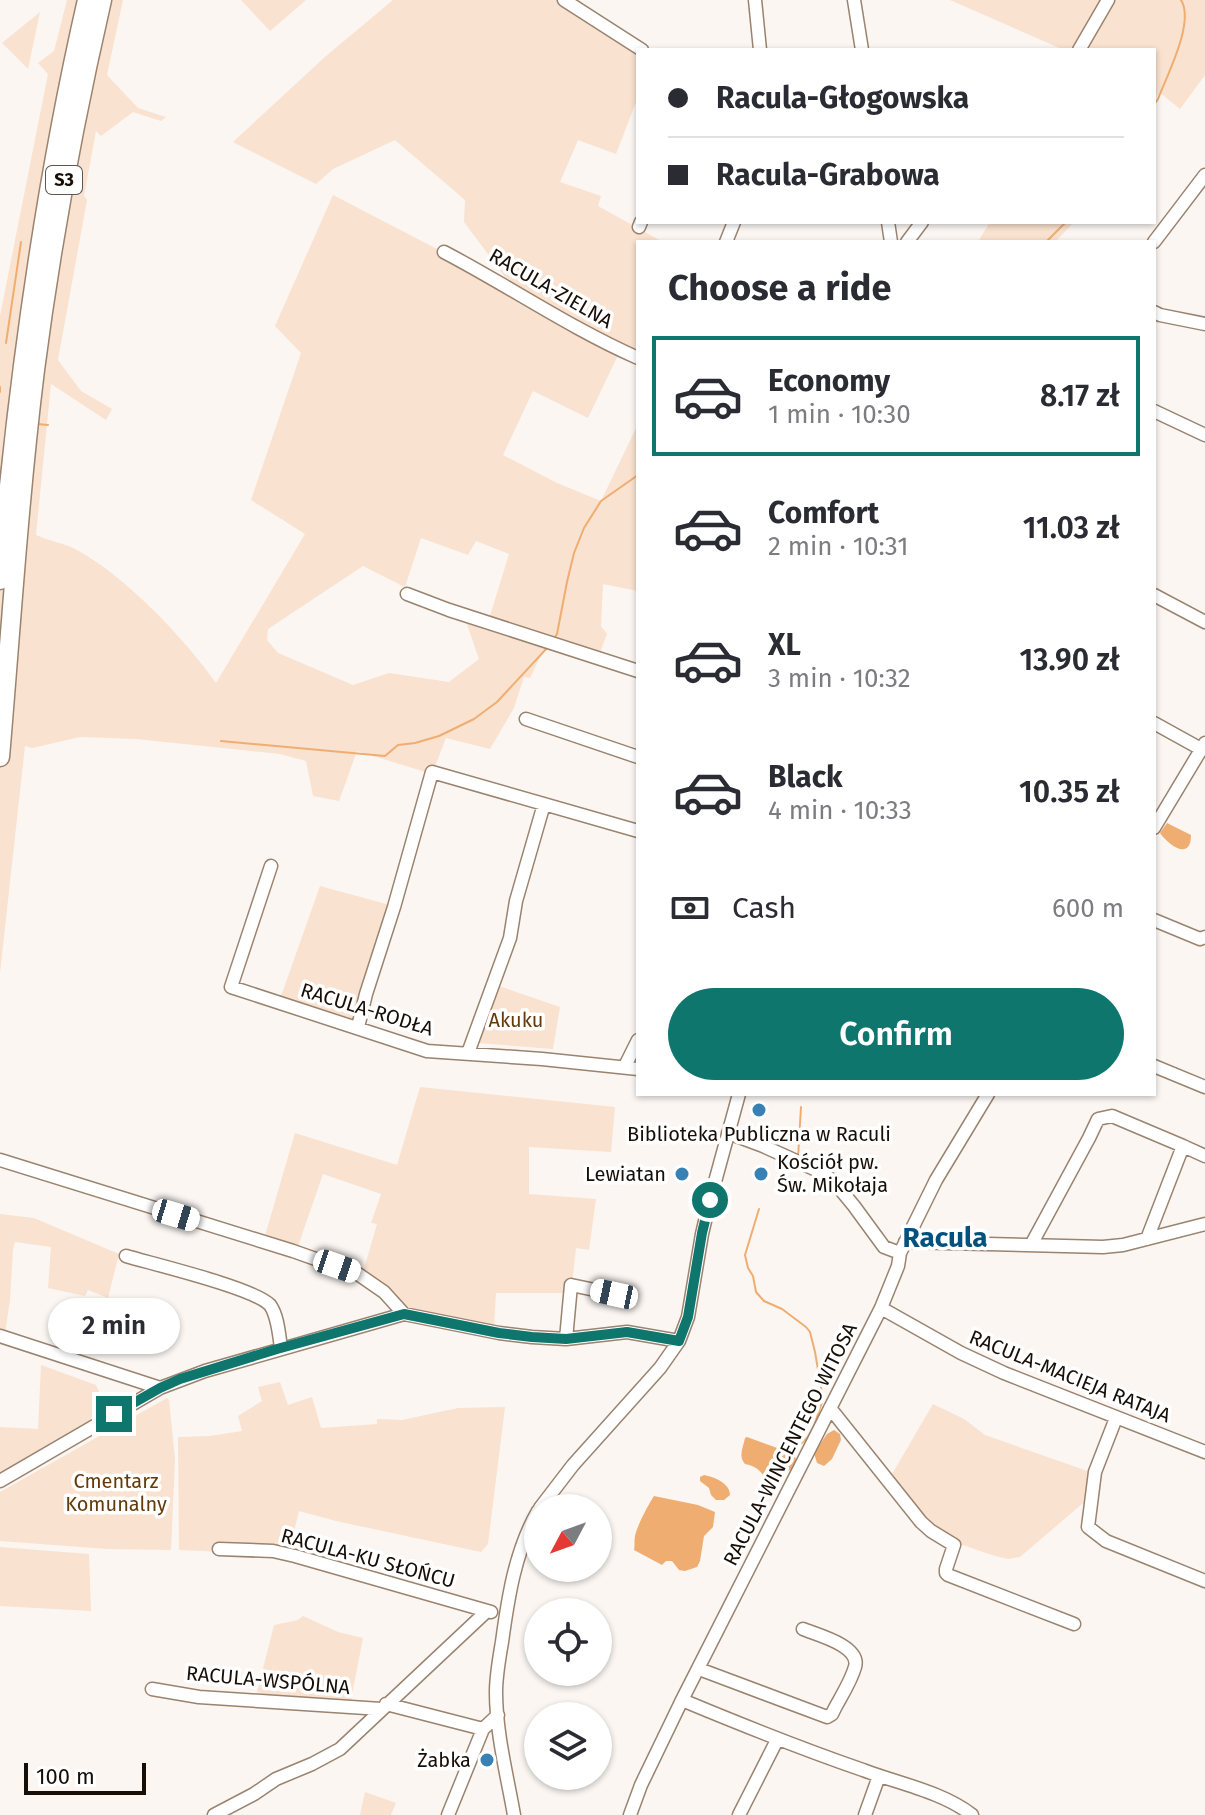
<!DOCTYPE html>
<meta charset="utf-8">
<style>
:root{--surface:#fff;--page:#f2f2f3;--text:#2b2b33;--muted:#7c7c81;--line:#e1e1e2;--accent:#0f766e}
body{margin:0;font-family:"Fira Sans",sans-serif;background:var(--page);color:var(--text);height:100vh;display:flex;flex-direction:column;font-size:30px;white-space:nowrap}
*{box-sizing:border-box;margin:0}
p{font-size:26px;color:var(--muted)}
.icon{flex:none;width:44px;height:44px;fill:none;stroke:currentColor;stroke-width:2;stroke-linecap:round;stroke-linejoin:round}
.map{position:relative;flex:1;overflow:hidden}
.side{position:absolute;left:636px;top:240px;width:520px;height:856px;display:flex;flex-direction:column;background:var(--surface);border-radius:0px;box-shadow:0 2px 6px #0004}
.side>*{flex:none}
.hud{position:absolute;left:636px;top:48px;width:520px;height:176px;border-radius:0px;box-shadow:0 2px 6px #0004;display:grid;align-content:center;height:176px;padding:0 32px;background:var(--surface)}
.needle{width:52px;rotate:229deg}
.controls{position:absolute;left:524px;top:1494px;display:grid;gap:16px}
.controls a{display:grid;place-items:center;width:88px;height:88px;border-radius:50%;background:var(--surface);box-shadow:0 2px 6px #0004;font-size:40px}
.scale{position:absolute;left:24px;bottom:20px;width:122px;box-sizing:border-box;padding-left:8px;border:4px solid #160e07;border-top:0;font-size:22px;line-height:28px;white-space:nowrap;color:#160e07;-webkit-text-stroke:6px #fff;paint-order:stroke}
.end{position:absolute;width:36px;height:36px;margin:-18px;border:10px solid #0f766e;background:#fff;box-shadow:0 0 0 4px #fff}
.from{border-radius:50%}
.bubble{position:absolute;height:56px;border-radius:28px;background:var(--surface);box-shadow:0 2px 6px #0004;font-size:26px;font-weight:600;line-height:56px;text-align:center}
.car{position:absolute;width:24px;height:48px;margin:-24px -12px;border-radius:10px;box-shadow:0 0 6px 2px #0007;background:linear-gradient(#fff 24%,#345 0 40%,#fff 0 76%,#345 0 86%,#fff 0)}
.hud b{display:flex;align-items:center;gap:28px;height:76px;font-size:30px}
.hud b+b{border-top:2px solid var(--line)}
.hud i{width:20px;height:20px;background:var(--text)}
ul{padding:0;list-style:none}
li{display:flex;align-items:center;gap:24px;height:120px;margin:0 16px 12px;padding:0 16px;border:4px solid transparent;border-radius:0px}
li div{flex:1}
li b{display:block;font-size:30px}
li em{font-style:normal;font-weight:600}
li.selected{border-color:var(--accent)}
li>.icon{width:72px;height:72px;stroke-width:1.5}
h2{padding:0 32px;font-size:36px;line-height:96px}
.pay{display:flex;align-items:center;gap:20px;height:88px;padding:0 32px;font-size:30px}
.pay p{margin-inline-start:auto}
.primary-button{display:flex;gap:16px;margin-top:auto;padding:16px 32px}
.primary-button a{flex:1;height:92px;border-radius:48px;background:var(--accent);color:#fff;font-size:32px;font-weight:600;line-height:92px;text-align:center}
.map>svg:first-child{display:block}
.green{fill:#f9e2cf;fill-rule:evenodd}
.water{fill:#f0ad71}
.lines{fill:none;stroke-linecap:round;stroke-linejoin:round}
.stream{stroke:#f0ad71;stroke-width:2}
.minor-casing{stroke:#9a836f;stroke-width:15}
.highway-casing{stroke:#9a836f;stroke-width:21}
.minor{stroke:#fff;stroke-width:12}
.highway{stroke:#fff;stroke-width:18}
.route{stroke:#0f766e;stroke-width:10}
.poi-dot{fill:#3781b5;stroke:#fff;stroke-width:3}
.labels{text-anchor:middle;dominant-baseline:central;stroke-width:7;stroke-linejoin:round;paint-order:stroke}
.shield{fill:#fff;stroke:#5c5651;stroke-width:2}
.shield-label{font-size:18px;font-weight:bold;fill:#160e07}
.street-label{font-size:20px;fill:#160e07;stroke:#fff}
.park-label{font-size:20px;fill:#643a09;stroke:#fff}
.poi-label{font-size:20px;fill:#160e07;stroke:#fff;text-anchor:end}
.district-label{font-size:28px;font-weight:bold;fill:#01517e;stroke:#fff}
</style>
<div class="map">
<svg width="1205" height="1815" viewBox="0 0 1205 1815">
<rect width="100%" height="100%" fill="#fbf6f2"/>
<!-- green -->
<path class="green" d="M67,0H123L107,75L138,108L166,117L161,121L133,112L101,136L96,131L84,196L87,200L58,360L81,391L112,409L106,420L51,384L36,535C49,541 64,543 77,550C124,575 186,640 216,683L305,534L251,500L301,353L275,326L333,195L514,289L464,222L465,200L395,140L333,169L316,184L233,142L326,56L393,0H578L648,50H638V97L616,154L578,140L560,182L601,196L598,206L663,242H638V355L621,349L588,418L533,391L503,455L557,483L601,501L638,424V591L603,584L601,626L607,634L599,655L551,643L542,653L530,678L524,677L514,708L490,749L446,738L432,774L357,751L339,801L313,796L306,761L280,754L136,739L80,737L32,748L25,746L0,973V316L48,74L38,63L54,51ZM421,538L468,555L476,541L509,554L489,619L463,613L479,659L449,682L389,673L353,685L278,653L267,640L268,629L363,566L405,587Z
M241,0H306L270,31Z
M950,0H1205V75L1180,109L1159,92L1154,102V50H1064Z
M40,12L28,69L2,43Z
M990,222H1074L1055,242H978Z
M320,886L390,905L356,1023L280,999Z
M496,985L560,1007L553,1049L478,1043Z
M420,1087L615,1107L611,1152L529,1147V1194L596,1199L589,1250L576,1248L571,1293H496L494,1326L406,1310L364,1269L377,1224L371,1223L381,1194L323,1174L297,1249L264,1239L295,1133L397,1165Z
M0,1214L34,1218L119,1254L108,1298L88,1290L85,1296L48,1288L51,1247L15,1242L13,1250L10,1300L4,1340L0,1339Z
M41,1365L96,1385L104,1403L94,1410L89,1424L0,1476V1427L38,1429Z
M280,1382L288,1405L312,1397L321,1428L377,1424V1419L402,1420L458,1408L505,1407L488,1544L481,1552L336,1521L299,1511L288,1555L179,1550L178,1437L210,1436L242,1431L238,1416L262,1401L258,1387Z
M167,1398L169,1400L175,1459L171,1550L107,1549L0,1541V1492Z
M933,1404L964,1419L985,1435L1099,1475L1089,1498L1020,1557L1008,1559L995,1556L945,1539L888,1481Z
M0,1547L89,1554L91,1611L0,1606Z
M303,1616L338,1632L363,1638L351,1700L286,1699L257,1692L274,1625L298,1620Z
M365,1792L396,1803L391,1815H360Z"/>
<!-- water -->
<path class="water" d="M1167,823L1191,835C1191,861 1169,846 1160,833Z
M834,1430L840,1434L841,1440L832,1459L824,1466L817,1463L814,1453L827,1434Z
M747,1437L791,1453L795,1456L797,1464C795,1469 792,1468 787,1472C782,1475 782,1481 776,1484C759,1478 765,1468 745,1464C738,1456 743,1448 745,1438Z
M704,1475C714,1477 730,1483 730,1495L724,1500H716L711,1495L709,1488L700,1481V1477Z
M654,1496L698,1505L715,1512L713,1527L704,1536L700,1561L697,1567L685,1571L679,1570L672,1561H666L662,1565L634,1550C635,1546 634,1541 635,1536C637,1526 648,1505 654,1496Z"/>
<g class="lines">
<!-- stream -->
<path class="stream" d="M1154,105L1158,99C1167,75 1195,22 1181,0
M1046,242L1066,222
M6,343L21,242
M0,392V387
M37,424L48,425
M555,637L557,634L567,582L574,553L584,528L601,501L638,475
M221,741L385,756L398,745L415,743L439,736L474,719L497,702L548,647
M798,1158L801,1107
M759,1209L745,1255L748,1268L753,1276L756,1292L764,1301L782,1309L806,1327L810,1332L815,1352L823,1399L814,1426L808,1437L791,1453"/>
<defs>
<path id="minor" d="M564,0L642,50
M755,0L760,50
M854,0L862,50
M1079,50L1108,0
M888,222L891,242
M639,227L641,222
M726,242L734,222
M907,242L922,222
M1154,242L1205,175
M444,252C509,286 570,328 638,358
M1154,312L1160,315L1205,324
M1154,411L1205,435
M407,594L449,610L638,671
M1154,595L1205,622
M526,719L638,757
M1154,723L1201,749
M1154,828L1205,743
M271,866L231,987L427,1051L542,1059L638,1069
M1154,920L1200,939L1205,937
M358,1027L366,994L394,907L432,772L638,831
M468,1053L510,938L516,901L544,804
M625,1066L638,1040
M1154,1066L1205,1087
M728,1133L763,1146L823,1173L835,1183L854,1206L884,1247L900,1253
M1183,1146L1205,1156
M0,1160L293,1251L358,1274L384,1292L404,1314
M905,1242L1103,1247L1123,1245L1205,1224
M1031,1245L1089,1138L1098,1119L1112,1116L1183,1146L1147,1239
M126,1256C153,1264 254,1288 270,1305C278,1316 279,1335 281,1348
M881,1308L961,1353L1004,1373L1205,1452
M0,1336L160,1388
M566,1339L571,1285L614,1294
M830,1408L921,1522L931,1531L954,1545L946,1569V1573L948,1575L1074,1624
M1116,1418L1095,1472L1088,1527L1106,1541L1205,1581
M0,1481L160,1388L205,1371L404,1314L499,1333L532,1337L566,1339L627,1332L679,1341
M540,1508L573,1465L660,1368L679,1341L688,1317L702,1234L710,1200L739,1094
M219,1549L273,1551L295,1556L491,1612
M699,1669L827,1717L832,1714L835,1708C842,1695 851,1681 855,1667C861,1646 818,1635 803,1629
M152,1689L199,1697L381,1709
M682,1700C742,1725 802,1749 863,1770C897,1783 943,1792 972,1815
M386,1704L483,1729
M214,1815L254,1794L276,1779L312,1764L340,1749L487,1611
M448,1815L483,1729L498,1715
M514,1815C507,1775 496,1733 496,1692C496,1676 499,1659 502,1642C508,1598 515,1551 538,1511
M630,1815L641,1785L682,1700L881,1308L898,1266L900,1253L936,1180L988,1094
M739,1815L777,1740
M865,1815L879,1776"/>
<path id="highway" d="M0,580C17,385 43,192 87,0
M0,757C11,628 19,499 35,370C51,246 74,122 102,0"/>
</defs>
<!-- minor casing -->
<use href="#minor" class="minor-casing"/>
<!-- highway casing -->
<use href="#highway" class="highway-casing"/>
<!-- minor -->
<use href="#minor" class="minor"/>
<!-- highway -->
<use href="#highway" class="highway"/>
</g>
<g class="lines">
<!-- route -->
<path class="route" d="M114,1414L160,1388L180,1379L277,1349L404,1314L499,1333L532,1337L566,1339L627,1332L679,1341L688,1317L702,1233L710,1200"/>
</g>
<!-- markers -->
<g class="poi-dot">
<circle cx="759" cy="1110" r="8"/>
<circle cx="682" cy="1174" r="8"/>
<circle cx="761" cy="1174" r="8"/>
<circle cx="487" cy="1760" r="8"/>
</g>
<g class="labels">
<!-- shield labels -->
<rect class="shield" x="46" y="166" width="36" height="28" rx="6"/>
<g class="shield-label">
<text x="64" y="180">S3</text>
</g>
<!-- street labels -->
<g class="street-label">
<text transform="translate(551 288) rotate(30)">RACULA-ZIELNA</text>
<text transform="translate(367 1009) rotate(17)">RACULA-RODŁA</text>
<text transform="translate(1070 1376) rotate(22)">RACULA-MACIEJA RATAJA</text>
<text transform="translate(790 1444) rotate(-63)">RACULA-WINCENTEGO WITOSA</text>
<text transform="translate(368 1558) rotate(15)">RACULA-KU SŁOŃCU</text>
<text transform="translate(268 1680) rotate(5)">RACULA-WSPÓLNA</text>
</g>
<!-- park labels -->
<g class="park-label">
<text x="516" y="1020">Akuku</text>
<text x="116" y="1481">Cmentarz<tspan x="116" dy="23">Komunalny</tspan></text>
</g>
<!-- poi labels -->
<g class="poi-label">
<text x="759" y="1134" text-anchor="middle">Biblioteka Publiczna w Raculi</text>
<text x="777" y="1162" text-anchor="start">Kościół pw.<tspan x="777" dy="23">Św. Mikołaja</tspan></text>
<text x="666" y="1174">Lewiatan</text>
<text x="471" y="1760">Żabka</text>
</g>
<!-- district labels -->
<g class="district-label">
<text x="945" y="1237">Racula</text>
</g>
</g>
</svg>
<div class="controls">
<a><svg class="needle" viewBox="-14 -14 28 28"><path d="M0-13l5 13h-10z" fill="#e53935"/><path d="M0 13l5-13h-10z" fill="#7c7c81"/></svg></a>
<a><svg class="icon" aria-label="locate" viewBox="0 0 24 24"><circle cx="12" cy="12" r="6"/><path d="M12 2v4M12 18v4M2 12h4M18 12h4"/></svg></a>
<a><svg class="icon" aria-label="layers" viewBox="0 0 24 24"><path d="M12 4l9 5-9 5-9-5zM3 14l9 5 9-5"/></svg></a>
</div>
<div class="scale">100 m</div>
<i class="end from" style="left:710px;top:1200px"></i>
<i class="end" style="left:114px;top:1414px"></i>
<div class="bubble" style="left:48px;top:1298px;width:132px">2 min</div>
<i class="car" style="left:176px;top:1215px;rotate:107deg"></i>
<i class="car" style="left:337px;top:1266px;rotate:109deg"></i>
<i class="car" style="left:614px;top:1294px;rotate:282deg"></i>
<div class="hud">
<b><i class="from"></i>Racula-Głogowska</b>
<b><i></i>Racula-Grabowa</b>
</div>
<section class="side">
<h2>Choose a ride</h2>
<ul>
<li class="selected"><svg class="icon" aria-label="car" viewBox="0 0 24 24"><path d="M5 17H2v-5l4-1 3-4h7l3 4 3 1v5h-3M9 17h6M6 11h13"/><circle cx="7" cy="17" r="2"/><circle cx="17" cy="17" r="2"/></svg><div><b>Economy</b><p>1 min · 10:30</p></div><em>8.17 zł</em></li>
<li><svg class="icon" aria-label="car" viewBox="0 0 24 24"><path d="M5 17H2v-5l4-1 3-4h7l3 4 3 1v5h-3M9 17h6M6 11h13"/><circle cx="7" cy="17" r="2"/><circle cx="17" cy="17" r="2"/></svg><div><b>Comfort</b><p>2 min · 10:31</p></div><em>11.03 zł</em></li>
<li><svg class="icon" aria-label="car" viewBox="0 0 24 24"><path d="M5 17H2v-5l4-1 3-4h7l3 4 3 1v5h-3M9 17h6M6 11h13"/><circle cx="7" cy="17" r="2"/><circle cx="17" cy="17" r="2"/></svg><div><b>XL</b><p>3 min · 10:32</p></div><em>13.90 zł</em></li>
<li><svg class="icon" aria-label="car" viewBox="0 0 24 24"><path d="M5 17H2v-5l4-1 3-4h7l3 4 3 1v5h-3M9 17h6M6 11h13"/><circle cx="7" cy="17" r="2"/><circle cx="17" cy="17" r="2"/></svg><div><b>Black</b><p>4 min · 10:33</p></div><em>10.35 zł</em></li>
</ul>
<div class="pay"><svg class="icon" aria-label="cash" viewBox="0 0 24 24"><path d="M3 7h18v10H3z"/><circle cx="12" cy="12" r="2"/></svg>Cash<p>600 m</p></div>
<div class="primary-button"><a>Confirm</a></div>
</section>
</div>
